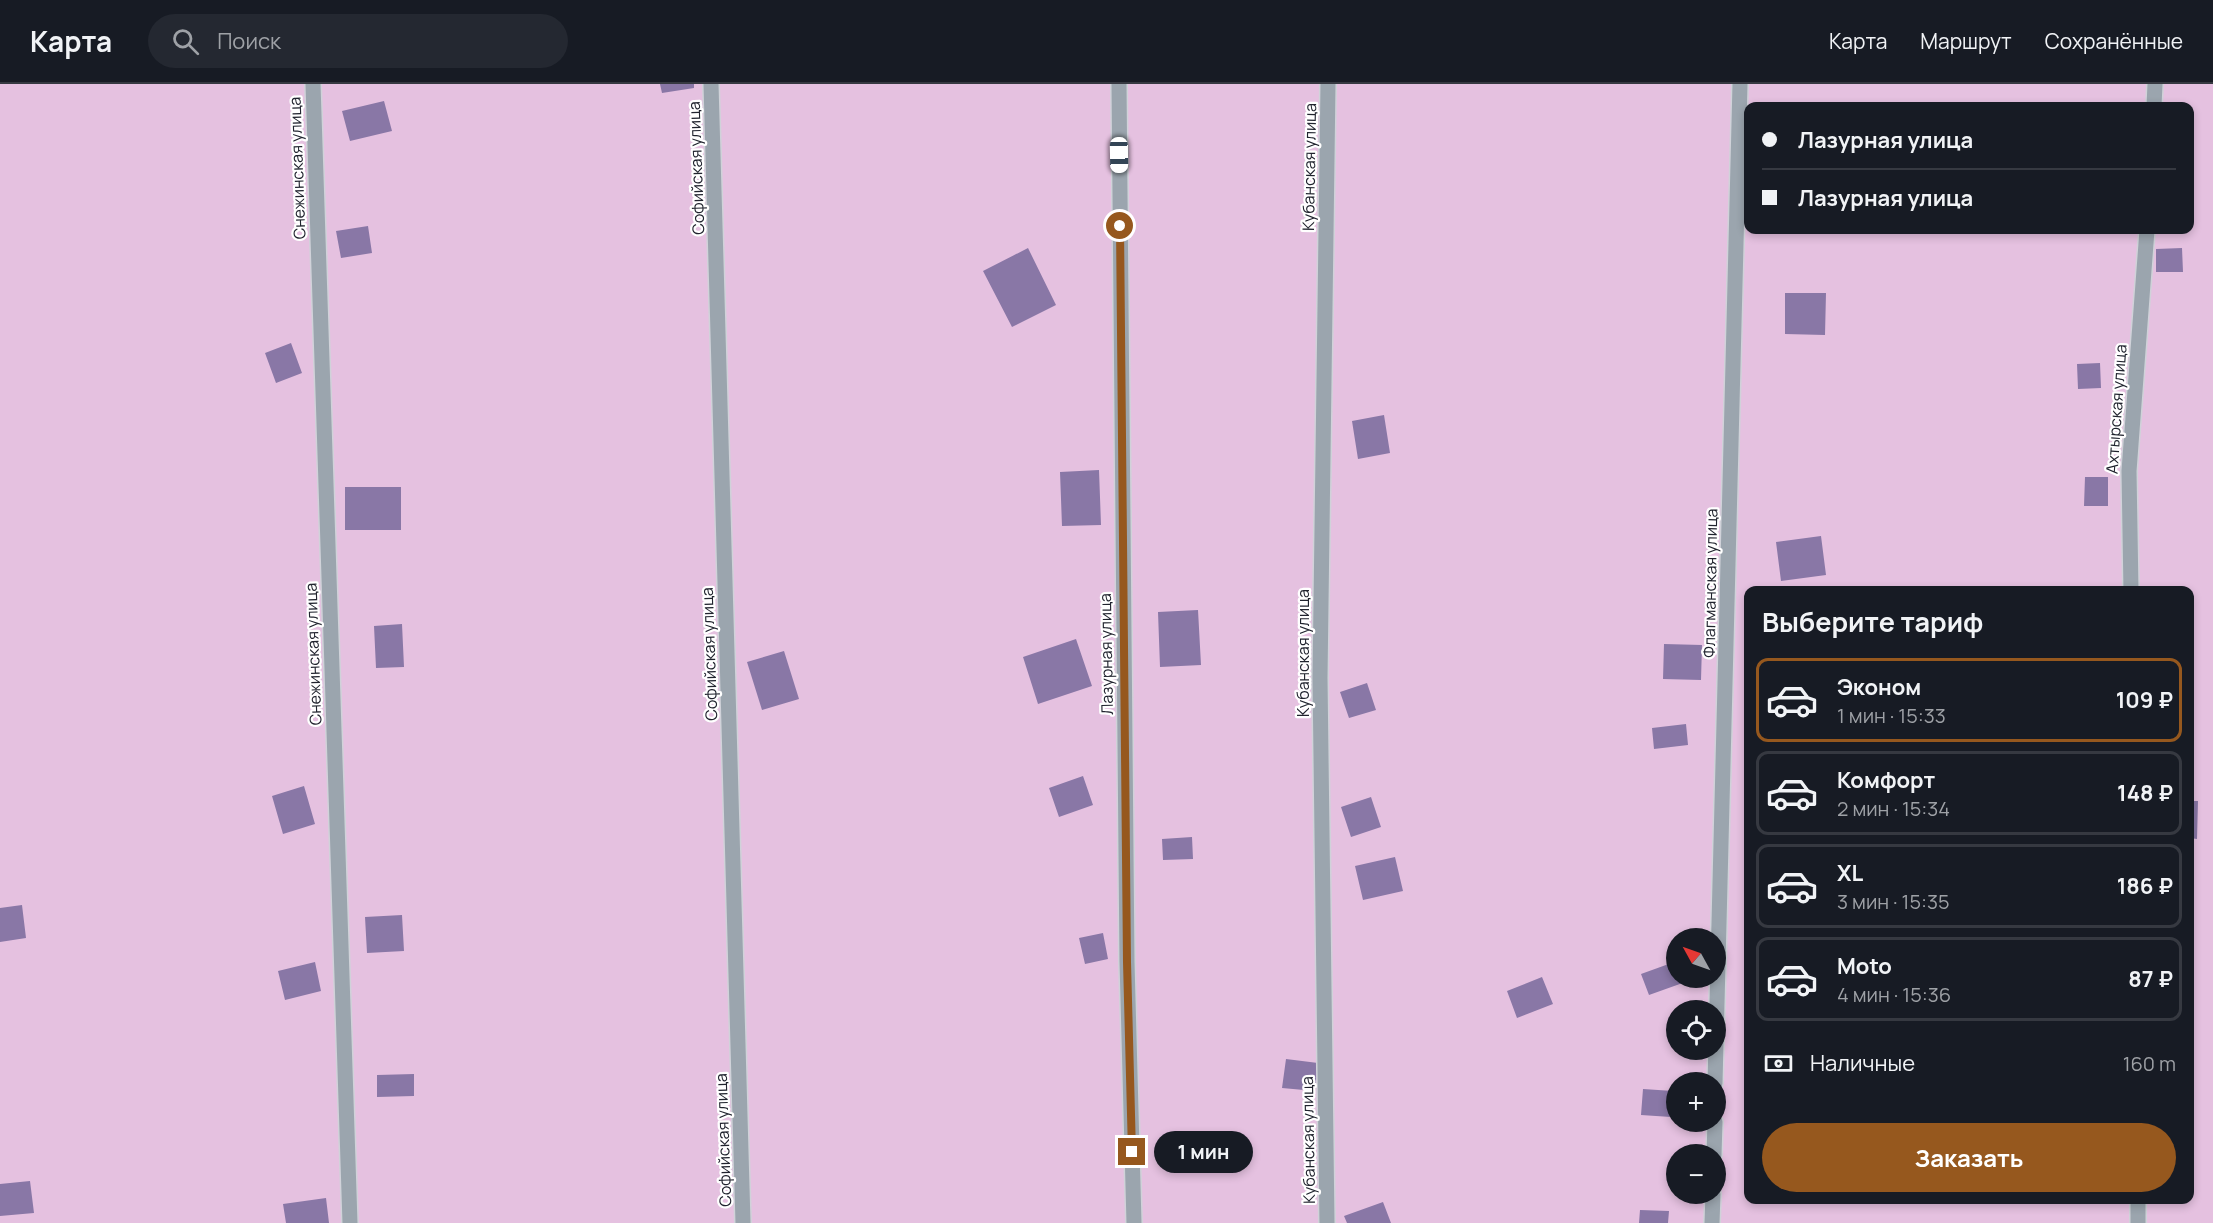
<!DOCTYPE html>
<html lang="ru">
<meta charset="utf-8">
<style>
:root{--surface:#171b24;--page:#242831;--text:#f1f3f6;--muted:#9ea1a6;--line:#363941;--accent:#96581e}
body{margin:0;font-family:Manrope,sans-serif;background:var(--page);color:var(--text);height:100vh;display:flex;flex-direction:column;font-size:22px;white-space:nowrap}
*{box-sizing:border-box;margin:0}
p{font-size:20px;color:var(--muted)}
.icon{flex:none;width:33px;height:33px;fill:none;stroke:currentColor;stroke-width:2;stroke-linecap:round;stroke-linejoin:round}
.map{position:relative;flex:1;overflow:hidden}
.details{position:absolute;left:1744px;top:502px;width:450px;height:618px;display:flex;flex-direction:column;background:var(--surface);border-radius:12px;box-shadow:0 3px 9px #0003}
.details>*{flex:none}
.guide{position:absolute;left:1744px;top:18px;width:450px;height:132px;border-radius:12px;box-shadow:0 3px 9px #0003;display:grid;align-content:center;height:132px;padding:0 18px;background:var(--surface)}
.needle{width:39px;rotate:310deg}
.fabs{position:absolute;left:1666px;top:844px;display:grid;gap:12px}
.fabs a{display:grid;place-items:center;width:60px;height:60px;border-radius:50%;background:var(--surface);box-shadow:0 3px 9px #0003;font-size:30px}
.end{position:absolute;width:27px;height:27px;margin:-14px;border:8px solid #96581e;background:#fff;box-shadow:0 0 0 3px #fff}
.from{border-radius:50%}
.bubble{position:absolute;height:42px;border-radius:21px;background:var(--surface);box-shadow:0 3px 9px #0003;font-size:20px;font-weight:700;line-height:42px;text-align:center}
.car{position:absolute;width:18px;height:36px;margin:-18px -9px;border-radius:8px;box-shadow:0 0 4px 2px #0007;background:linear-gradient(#fff 24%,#345 0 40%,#fff 0 76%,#345 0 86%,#fff 0)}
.guide b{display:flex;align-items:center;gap:21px;height:57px;font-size:22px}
.guide b+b{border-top:2px solid var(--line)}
.guide i{width:15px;height:15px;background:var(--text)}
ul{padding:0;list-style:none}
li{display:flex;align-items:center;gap:18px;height:84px;margin:0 12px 9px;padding:0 6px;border:3px solid var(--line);border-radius:12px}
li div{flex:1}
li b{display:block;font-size:22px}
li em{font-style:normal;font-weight:700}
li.current{border-color:var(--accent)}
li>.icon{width:54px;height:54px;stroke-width:1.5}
h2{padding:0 18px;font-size:27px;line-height:72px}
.pay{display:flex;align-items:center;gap:15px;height:66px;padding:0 18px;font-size:22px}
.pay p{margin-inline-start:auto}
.button{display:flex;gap:12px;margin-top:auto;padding:12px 18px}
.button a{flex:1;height:69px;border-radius:36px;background:var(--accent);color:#fff;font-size:24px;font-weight:700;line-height:69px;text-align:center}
header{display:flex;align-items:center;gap:36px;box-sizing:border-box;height:84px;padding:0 30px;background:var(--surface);border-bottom:2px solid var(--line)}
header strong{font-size:28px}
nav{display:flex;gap:33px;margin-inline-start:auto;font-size:21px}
.search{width:420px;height:54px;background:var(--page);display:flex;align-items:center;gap:15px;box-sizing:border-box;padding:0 21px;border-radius:33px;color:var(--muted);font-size:22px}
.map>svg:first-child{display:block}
.green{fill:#e5c1e0;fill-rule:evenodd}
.building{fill:#8977a6}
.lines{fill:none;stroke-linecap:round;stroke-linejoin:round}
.lane-casing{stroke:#d0d2d9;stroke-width:18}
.lane{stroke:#9ba5ae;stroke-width:15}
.route{stroke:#96581e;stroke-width:8}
.labels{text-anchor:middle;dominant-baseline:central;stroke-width:4.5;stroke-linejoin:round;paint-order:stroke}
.street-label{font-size:16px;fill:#20232e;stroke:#fff}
</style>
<header>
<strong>Карта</strong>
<div class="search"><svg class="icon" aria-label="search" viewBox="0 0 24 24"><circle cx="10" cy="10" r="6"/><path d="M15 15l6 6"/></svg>Поиск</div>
<nav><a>Карта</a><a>Маршрут</a><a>Сохранённые</a></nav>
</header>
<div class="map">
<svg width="2213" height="1139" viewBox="0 0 2213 1139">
<rect width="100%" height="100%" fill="#f7f9ff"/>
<!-- green -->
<path class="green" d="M0,0H2213V1139H0ZM1749,22H2190V146H1749ZM1749,507H2190V1116H1749ZM1677,855H1716V894H1677ZM1677,927H1716V966H1677ZM1677,999H1716V1038H1677ZM1677,1071H1716V1110H1677Z"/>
<!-- building -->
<path class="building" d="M660,0H694V4L662,9Z
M384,17L392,47L350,57L342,27Z
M368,142L372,169L341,174L336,147Z
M1028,164L1056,221L1012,243L983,187Z
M2182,164L2183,188H2156V165Z
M1785,209H1826L1825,251L1785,250Z
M291,259L302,289L276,299L265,269Z
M2100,279L2101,304L2078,305L2077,280Z
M1384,331L1390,369L1358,375L1352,337Z
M1099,386L1101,441L1062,442L1060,388Z
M2085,393H2108V422H2084Z
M345,403H401V446H345Z
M1821,452L1826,491L1781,497L1776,458Z
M1198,526L1201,581L1160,583L1158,528Z
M402,540L404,583L376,584L374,542Z
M1076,555L1092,602L1038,620L1023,573Z
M1664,560L1702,561L1701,596L1663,595Z
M784,567L799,615L762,626L747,578Z
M1367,599L1376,626L1349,634L1340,608Z
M1686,640L1688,661L1654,665L1652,644Z
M1083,692L1093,721L1059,733L1049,704Z
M304,702L315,740L283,750L272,712Z
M1371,713L1381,743L1351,753L1341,723Z
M2190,717H2198L2197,755L2190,754Z
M1192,753L1193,775L1163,776L1162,755Z
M1395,773L1403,807L1363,816L1355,782Z
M22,821L26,854L0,858V824Z
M402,831L404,867L367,869L365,833Z
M1103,849L1108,875L1085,880L1079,854Z
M1677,877V894L1691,896L1649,911L1641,890Z
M315,878L321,907L285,916L278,887Z
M1542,893L1553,920L1517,934L1507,907Z
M1286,975L1318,979L1315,1007L1282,1004Z
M414,990V1012L377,1013V991Z
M1643,1005L1673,1007L1671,1033L1641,1031Z
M30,1097L34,1129L0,1132V1100Z
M326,1114L329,1139H286L283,1120Z
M1383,1118L1391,1139H1347L1344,1132Z
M1640,1126L1669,1127L1668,1139H1639Z"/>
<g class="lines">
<defs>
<path id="lane" d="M313,0L350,1139
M711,0L743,1139
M1119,0L1127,878L1134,1139
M2154,22L2155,0
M2131,507L2129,387L2147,146
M1715,999L1740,0
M1714,1071L1715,1038
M1327,1139L1320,594L1328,0
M1712,1139L1713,1110
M2138,1139V1116"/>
</defs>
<!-- lane casing -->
<use href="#lane" class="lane-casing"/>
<!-- lane -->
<use href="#lane" class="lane"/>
</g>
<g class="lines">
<!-- route -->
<path class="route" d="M1120,142L1127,878L1132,1068"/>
</g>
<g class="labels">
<!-- street labels -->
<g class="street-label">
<text transform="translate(1309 83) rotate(-89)">Кубанская улица</text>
<text transform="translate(297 84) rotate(-92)">Снежинская улица</text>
<text transform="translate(696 84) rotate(-92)">Софийская улица</text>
<text transform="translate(2116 325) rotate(-86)">Ахтырская улица</text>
<text transform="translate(1710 499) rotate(-89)">Флагманская улица</text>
<text transform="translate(1303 569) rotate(-90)">Кубанская улица</text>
<text transform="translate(313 570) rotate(-92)">Снежинская улица</text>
<text transform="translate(709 570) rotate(-92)">Софийская улица</text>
<text transform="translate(1106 570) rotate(-91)">Лазурная улица</text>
<text transform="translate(723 1056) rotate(-92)">Софийская улица</text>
<text transform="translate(1308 1056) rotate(-91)">Кубанская улица</text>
</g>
</g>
</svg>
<div class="fabs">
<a><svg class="needle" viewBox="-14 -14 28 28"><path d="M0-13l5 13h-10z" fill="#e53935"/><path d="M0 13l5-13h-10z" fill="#9ea1a6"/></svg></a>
<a><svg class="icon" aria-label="locate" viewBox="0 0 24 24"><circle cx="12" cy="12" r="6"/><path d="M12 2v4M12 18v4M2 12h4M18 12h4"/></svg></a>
<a>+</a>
<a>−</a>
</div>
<i class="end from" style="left:1120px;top:142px"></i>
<i class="end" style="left:1132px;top:1068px"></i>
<div class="bubble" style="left:1154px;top:1047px;width:99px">1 мин</div>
<i class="car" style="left:1119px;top:71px;rotate:179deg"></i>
<div class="guide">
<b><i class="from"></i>Лазурная улица</b>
<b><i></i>Лазурная улица</b>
</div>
<section class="details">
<h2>Выберите тариф</h2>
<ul>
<li class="current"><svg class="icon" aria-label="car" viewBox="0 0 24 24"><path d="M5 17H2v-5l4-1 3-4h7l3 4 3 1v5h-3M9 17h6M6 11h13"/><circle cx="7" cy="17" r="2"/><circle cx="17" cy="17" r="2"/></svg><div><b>Эконом</b><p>1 мин · 15:33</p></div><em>109 ₽</em></li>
<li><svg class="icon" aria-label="car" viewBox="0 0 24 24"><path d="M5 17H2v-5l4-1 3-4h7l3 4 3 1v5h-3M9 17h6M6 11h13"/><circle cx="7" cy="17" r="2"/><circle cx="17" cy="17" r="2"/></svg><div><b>Комфорт</b><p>2 мин · 15:34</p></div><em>148 ₽</em></li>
<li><svg class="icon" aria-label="car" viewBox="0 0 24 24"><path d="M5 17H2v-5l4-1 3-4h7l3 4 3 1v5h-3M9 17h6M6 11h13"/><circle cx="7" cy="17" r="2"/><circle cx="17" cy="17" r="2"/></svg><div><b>XL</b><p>3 мин · 15:35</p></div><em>186 ₽</em></li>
<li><svg class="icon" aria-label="car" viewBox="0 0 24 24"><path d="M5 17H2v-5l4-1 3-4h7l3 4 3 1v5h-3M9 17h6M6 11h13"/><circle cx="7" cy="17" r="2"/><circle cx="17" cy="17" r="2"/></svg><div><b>Moto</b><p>4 мин · 15:36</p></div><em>87 ₽</em></li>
</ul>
<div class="pay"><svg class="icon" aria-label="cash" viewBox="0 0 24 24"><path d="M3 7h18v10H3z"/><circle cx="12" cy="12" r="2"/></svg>Наличные<p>160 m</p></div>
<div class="button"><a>Заказать</a></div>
</section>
</div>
